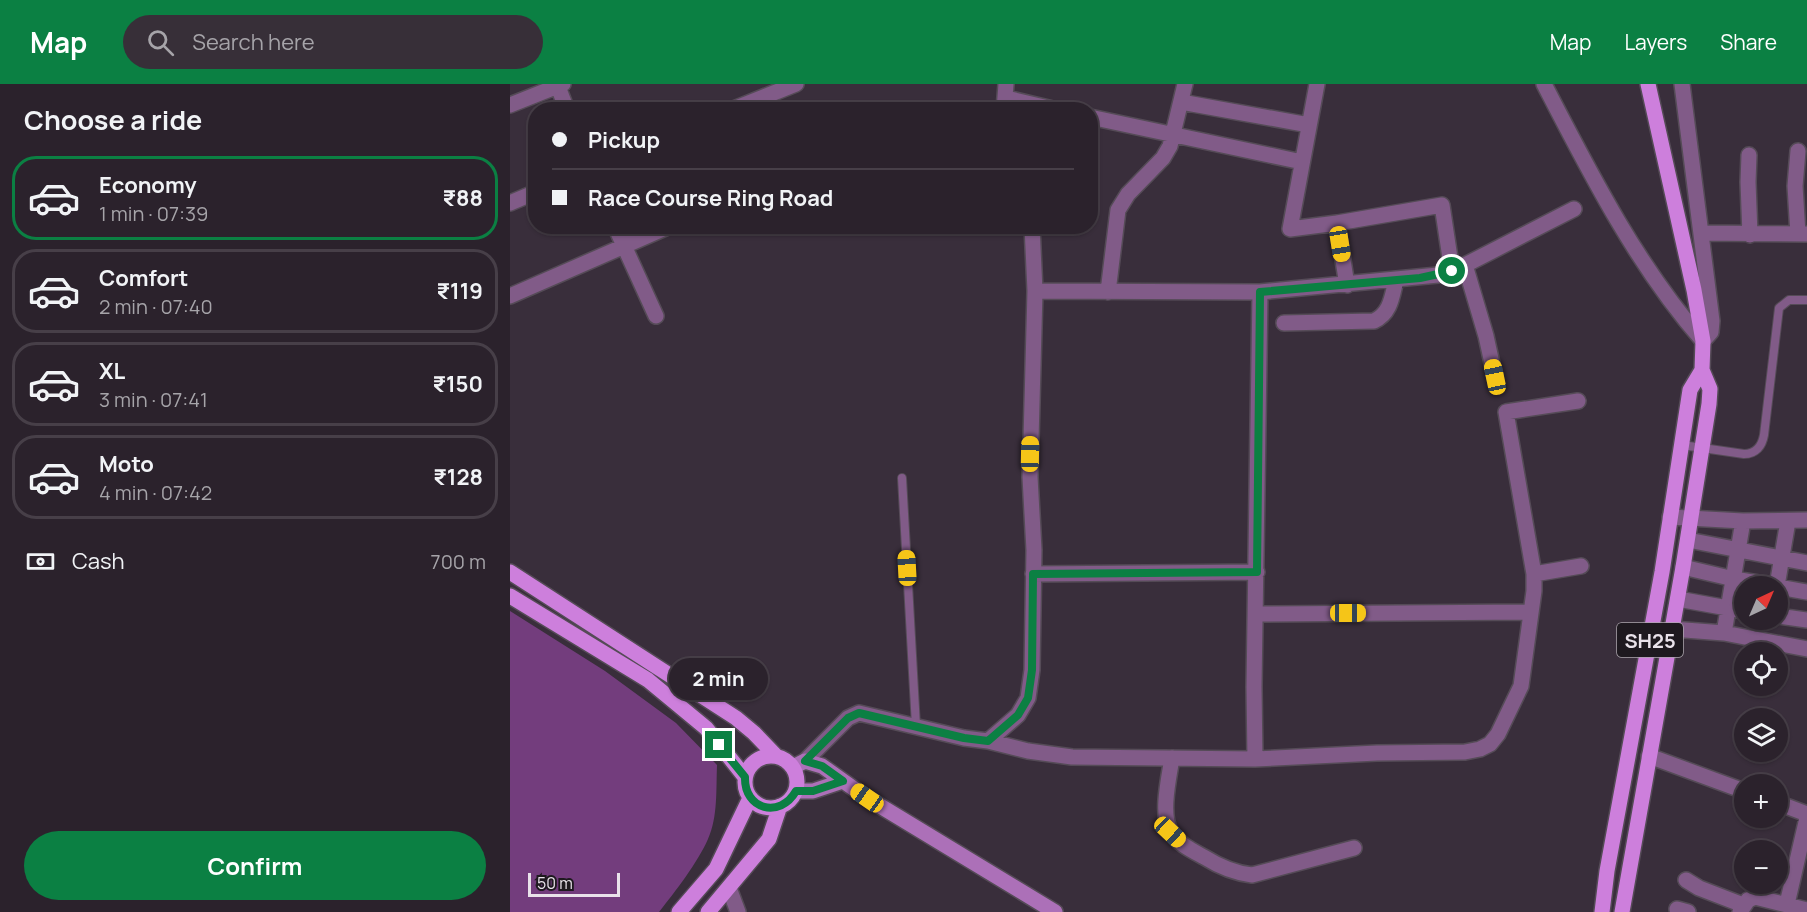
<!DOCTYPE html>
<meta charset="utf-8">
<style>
:root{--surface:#2b222c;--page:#372f38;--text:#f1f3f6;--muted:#a6a4a9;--line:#473f48;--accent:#0b8043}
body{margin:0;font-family:Manrope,sans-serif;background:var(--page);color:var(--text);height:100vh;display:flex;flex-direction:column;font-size:22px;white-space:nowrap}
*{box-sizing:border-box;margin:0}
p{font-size:20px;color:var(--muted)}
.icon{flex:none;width:33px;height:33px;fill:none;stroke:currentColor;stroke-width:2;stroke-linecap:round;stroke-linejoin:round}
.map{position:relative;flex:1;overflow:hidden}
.details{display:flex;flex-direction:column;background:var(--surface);width:510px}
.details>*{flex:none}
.top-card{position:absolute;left:18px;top:18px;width:570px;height:132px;border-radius:24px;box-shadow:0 2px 4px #0004,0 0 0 2px var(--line);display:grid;align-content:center;height:132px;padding:0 24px;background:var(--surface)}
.needle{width:39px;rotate:44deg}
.buttons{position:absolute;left:1224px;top:492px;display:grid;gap:12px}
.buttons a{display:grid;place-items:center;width:54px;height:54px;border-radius:50%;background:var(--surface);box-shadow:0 2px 4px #0004,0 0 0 2px var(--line);font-size:30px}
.scale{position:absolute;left:18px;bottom:15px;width:92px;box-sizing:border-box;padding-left:6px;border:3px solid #e9e2ea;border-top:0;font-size:16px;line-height:21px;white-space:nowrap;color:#e9e2ea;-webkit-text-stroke:4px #1e191f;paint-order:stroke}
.end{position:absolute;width:27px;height:27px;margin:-14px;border:8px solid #0b8043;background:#fff;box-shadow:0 0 0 3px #fff}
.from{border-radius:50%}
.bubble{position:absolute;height:42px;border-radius:21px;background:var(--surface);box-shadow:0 2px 4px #0004,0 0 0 2px var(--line);font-size:20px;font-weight:700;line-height:42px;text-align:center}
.car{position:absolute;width:18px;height:36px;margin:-18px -9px;border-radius:8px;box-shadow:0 0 4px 2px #0007;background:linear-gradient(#f5c518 24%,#345 0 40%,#f5c518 0 76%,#345 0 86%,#f5c518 0)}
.top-card b{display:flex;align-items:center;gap:21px;height:57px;font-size:22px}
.top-card b+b{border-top:2px solid var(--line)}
.top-card i{width:15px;height:15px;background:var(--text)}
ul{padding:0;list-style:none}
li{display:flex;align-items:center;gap:18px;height:84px;margin:0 12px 9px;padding:0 12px;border:3px solid var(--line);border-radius:24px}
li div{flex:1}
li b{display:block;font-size:22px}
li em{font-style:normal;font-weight:700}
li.on{border-color:var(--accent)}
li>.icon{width:54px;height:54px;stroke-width:1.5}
h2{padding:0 24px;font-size:27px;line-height:72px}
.pay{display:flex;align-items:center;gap:15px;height:66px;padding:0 24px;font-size:22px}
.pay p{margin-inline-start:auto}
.cta{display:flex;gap:12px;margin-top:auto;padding:12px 24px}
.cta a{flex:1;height:69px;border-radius:36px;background:var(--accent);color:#fff;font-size:24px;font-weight:700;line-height:69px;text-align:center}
header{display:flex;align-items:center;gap:36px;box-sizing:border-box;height:84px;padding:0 30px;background:var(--accent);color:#fff}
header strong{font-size:28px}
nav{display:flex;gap:33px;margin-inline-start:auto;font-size:21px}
.search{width:420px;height:54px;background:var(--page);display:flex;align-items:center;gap:15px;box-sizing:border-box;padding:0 21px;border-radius:33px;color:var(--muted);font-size:22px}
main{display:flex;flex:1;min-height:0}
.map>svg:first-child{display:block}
.green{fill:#733d7d}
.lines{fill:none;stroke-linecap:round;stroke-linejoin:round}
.lane-casing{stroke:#554b57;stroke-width:10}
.street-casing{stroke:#554b57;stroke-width:18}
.secondary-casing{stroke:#554b57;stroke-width:18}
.primary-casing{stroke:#554b57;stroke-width:18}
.lane{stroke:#815b88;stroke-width:8}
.street{stroke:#815b88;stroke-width:15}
.secondary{stroke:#ac70b8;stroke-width:15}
.primary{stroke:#cd7fdc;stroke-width:15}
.route{stroke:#0b8043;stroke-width:8}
.labels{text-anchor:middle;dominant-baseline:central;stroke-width:6;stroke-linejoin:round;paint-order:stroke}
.shield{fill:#1e191f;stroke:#aca6ad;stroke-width:1.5}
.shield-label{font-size:20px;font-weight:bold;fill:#e9e2ea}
</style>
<header>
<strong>Map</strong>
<div class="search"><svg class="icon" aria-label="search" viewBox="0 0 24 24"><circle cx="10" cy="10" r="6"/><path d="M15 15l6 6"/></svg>Search here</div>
<nav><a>Map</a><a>Layers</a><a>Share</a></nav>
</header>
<main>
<section class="details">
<h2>Choose a ride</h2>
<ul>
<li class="on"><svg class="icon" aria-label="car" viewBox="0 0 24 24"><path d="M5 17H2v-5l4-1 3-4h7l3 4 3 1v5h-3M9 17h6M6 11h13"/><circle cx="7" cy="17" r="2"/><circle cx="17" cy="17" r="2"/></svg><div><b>Economy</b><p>1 min · 07:39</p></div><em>₹88</em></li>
<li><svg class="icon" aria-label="car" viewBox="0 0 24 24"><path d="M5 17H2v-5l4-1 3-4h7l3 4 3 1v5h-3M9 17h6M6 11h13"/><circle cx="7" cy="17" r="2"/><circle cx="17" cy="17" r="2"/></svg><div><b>Comfort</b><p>2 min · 07:40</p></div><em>₹119</em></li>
<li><svg class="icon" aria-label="car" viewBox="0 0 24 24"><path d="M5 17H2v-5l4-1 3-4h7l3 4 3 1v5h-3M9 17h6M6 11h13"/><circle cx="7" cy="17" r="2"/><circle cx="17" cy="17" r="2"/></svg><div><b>XL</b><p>3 min · 07:41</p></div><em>₹150</em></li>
<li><svg class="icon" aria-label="car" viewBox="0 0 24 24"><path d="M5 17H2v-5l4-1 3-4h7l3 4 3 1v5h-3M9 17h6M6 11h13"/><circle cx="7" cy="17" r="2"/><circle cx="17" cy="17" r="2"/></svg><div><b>Moto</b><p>4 min · 07:42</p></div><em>₹128</em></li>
</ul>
<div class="pay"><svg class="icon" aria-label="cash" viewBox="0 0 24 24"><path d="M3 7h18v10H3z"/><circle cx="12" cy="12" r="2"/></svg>Cash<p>700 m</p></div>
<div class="cta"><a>Confirm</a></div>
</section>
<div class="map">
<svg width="1297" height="828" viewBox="0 0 1297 828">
<rect width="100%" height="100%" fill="#392e3b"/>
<!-- green -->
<path class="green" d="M0,527L95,587L166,639L207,681C206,705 208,733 198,755C188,778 165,808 149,828H0Z"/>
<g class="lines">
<defs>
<path id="lane" d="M1172,361L1234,370C1246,370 1252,362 1254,351L1269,224L1279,216H1297
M392,394L406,642"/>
<path id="street" d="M47,0L57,26
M807,0L780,145L827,139L837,201
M1034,0C1080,89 1127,182 1193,257L1201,248L1202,237L1172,0
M496,14L547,26
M671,18L799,41
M0,21L53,0
M221,26L286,0
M494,26L496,0
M580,33L792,78
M1288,67L1285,102L1288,150
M1239,71L1238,98L1240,151
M0,119L26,108
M827,139L932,121L942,187
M105,142L146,232
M1192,149L1297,150
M955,181L976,252L985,293
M525,207L750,208
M598,208L608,126L618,110L653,74L660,62L675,0
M0,212L160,142
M774,239L864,237C881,229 882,212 886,196
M1160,433L1233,437L1297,436
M1178,456L1297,479
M1173,483L1224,495L1266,502
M523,490L747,488
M1024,490L1071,482
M1267,502L1278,437
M1268,503L1297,508
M1168,515L1234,527
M746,530L1021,528
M1268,532L1297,536
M1162,545L1214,549L1297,565
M1214,549L1233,437
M478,657L518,667L562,673L745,675L744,603L750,208L928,191L955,181L1064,125
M1139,672L1234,707
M662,674C659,693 650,732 661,748C668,760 683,767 694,773C710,783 724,789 742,791L844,764
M745,675L867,669L955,668L970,665L980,660L988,650L1011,602L1024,507V490L996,328L1068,317
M295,677L338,634L349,629L454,654L478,657L508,631L518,614L522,586L524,466L520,393L525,207L522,142
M1268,719L1297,730
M1176,796L1189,804L1233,821
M219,804L228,828
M1277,820L1297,734
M1167,825L1178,828
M1230,828L1238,816L1245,813L1297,826"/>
<path id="secondary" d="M283,683L295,677L312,682L357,714L545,828
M286,707H303L333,697"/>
<path id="primary" d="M0,488L226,634L244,649L266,672
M0,512L138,596L196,644L235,693
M235 698a26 26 0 1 1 52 0a26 26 0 1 1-52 0Z
M169,828L206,785L240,714
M198,828L259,755L270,722
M1092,828L1097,787L1152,488L1180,306L1192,286
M1112,828L1173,483L1199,320L1200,305L1192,286L1193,257L1184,206L1138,0"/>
</defs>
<!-- lane casing -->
<use href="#lane" class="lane-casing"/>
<!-- street casing -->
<use href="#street" class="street-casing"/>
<!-- secondary casing -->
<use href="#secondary" class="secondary-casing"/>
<!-- primary casing -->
<use href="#primary" class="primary-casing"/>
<!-- lane -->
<use href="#lane" class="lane"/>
<!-- street -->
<use href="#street" class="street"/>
<!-- secondary -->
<use href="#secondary" class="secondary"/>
<!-- primary -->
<use href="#primary" class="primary"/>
</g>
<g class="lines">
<!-- route -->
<path class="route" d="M209,661L235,693C234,726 270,735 286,707H303L333,697L312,682L295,677L338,634L349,629L454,654L478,657L508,631L518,614L522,586L523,490L747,488L750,208L910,194L942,187"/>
</g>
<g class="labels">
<!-- shield labels -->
<rect class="shield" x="1107" y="539" width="66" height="34" rx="4.5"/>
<g class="shield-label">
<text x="1140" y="556">SH25</text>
</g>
</g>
</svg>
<div class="buttons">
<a><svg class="needle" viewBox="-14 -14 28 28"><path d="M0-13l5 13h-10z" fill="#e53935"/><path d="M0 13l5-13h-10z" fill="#a6a4a9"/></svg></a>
<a><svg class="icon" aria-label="locate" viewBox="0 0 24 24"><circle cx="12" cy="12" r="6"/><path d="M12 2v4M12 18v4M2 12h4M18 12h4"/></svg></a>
<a><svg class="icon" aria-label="layers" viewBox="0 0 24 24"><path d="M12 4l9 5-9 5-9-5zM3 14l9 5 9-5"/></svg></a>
<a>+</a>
<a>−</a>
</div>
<div class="scale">50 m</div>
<i class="end from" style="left:942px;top:187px"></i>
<i class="end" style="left:209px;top:661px"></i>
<div class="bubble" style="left:159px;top:574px;width:99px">2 min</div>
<i class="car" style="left:830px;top:160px;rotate:171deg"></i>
<i class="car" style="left:985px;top:293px;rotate:348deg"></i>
<i class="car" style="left:520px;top:370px;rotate:1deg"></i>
<i class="car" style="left:397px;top:484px;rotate:357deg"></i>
<i class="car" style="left:838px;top:529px;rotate:90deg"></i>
<i class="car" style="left:357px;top:714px;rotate:305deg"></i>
<i class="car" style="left:660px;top:748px;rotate:133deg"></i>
<div class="top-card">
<b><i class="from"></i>Pickup</b>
<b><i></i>Race Course Ring Road</b>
</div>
</div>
</main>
